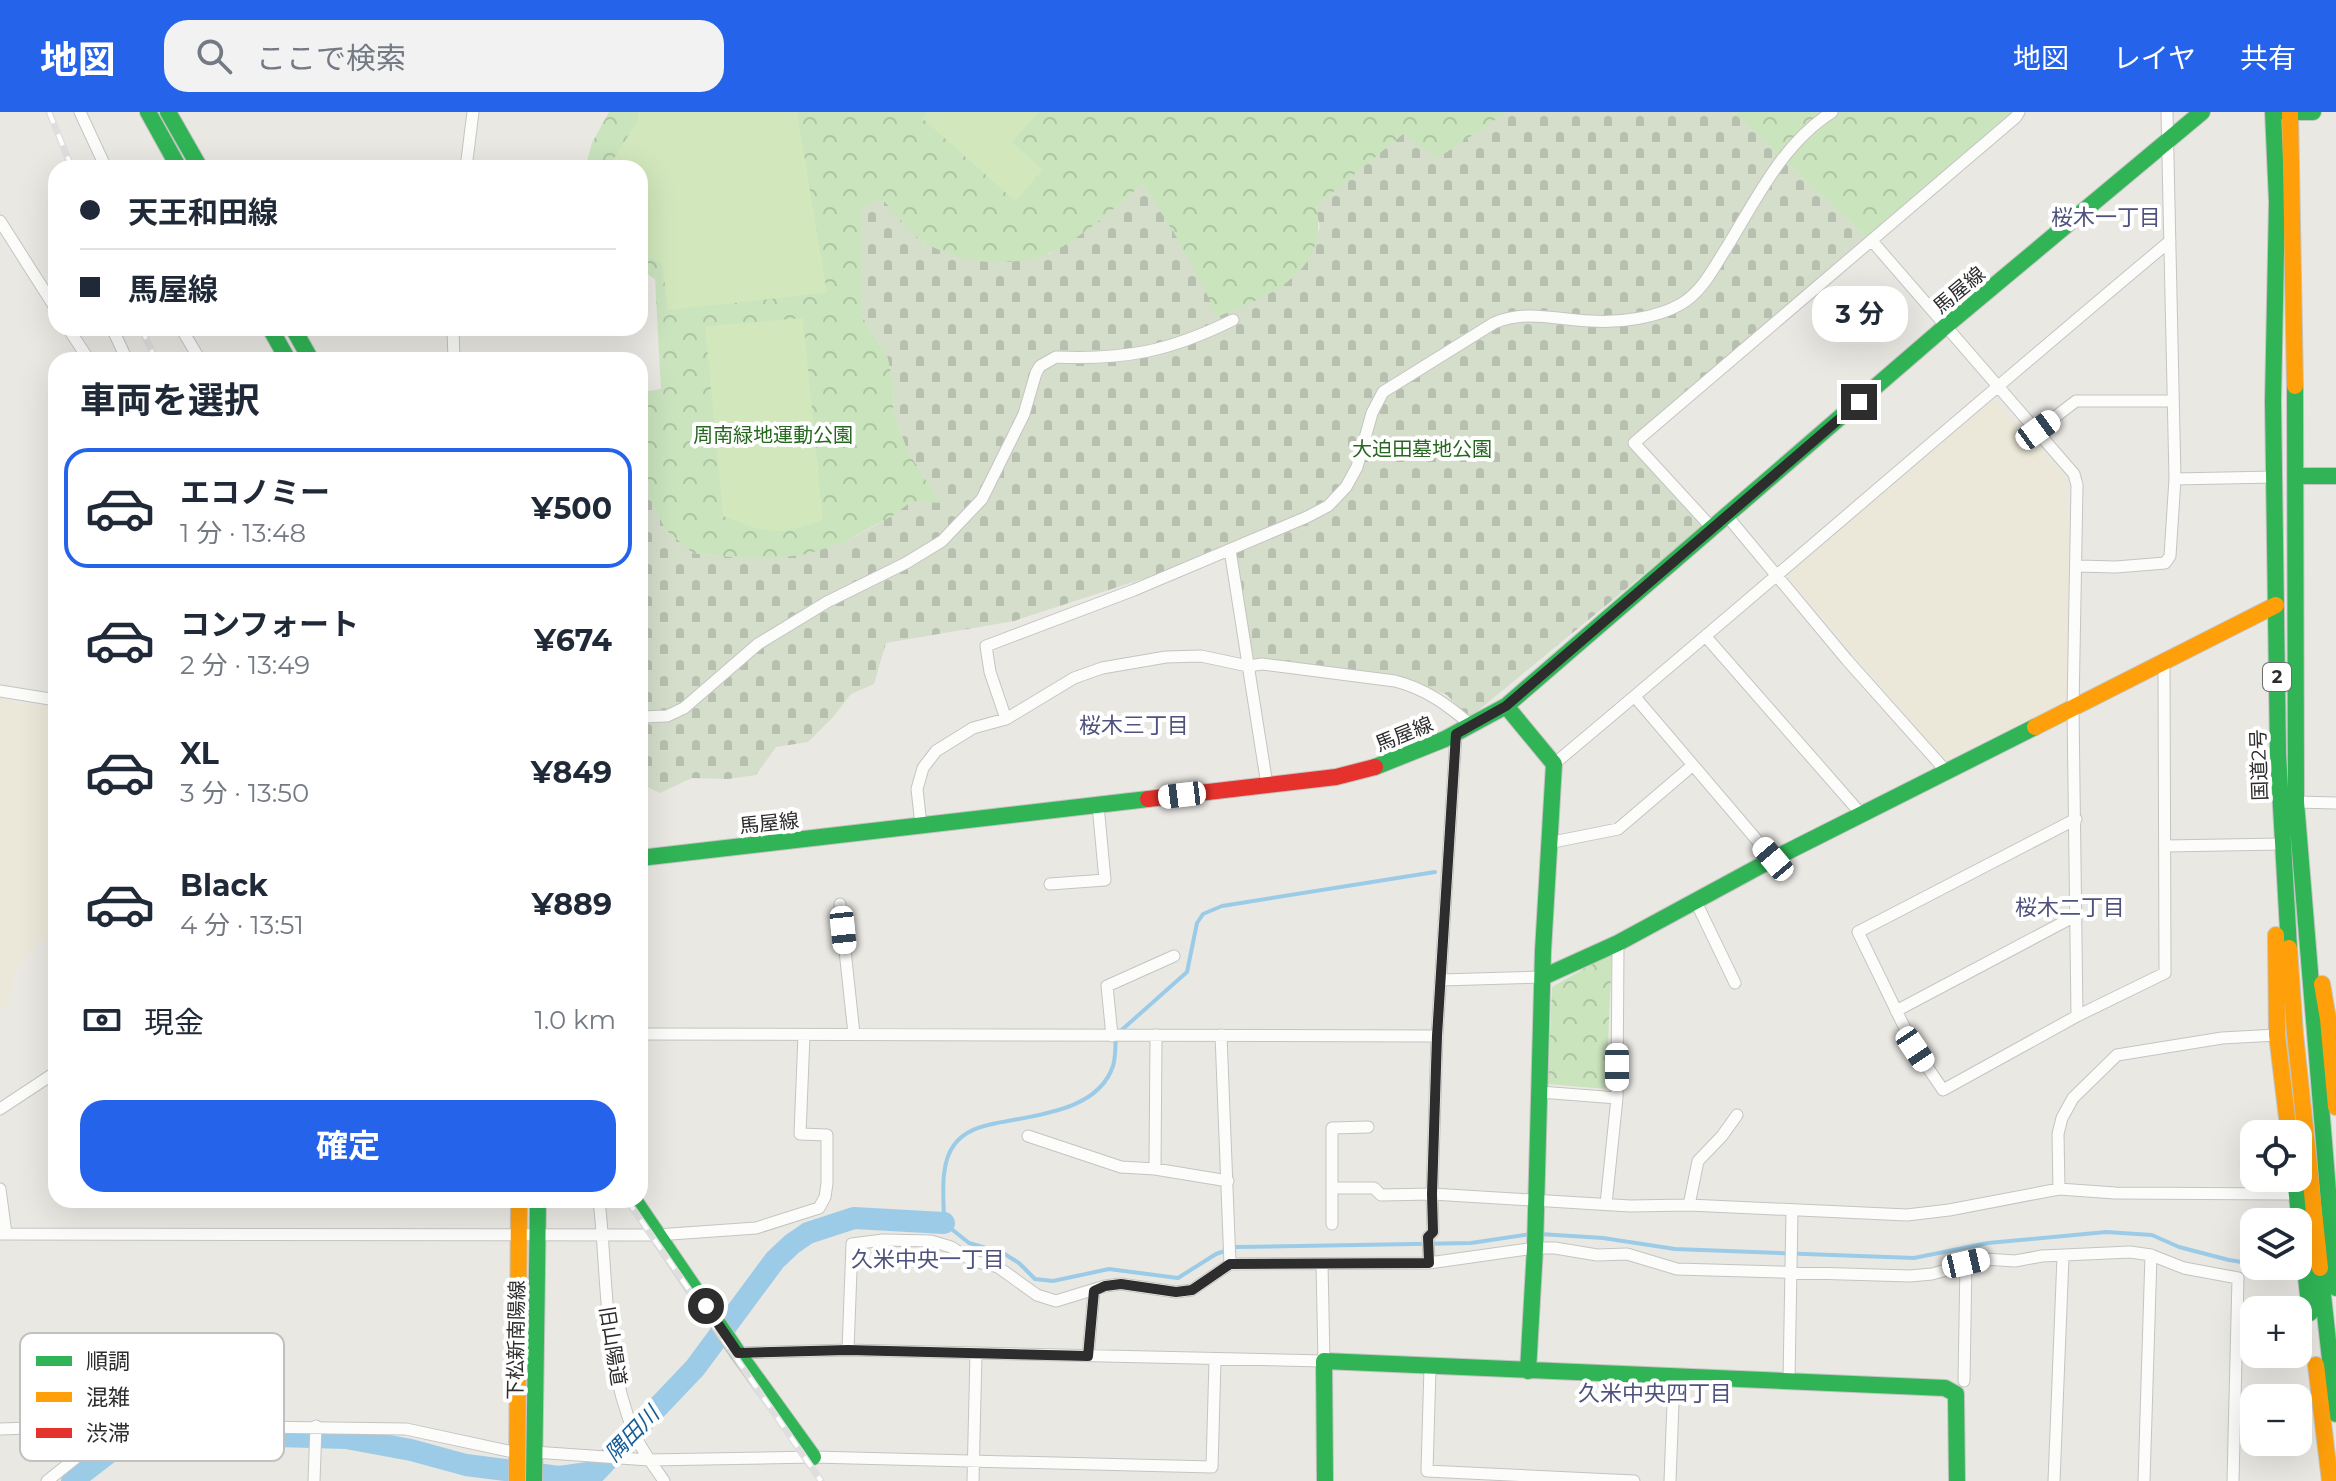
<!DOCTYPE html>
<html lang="ja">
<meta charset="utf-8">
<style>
:root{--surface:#fff;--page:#f2f2f3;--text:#1f2937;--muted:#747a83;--line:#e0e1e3;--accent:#2563eb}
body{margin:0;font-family:Montserrat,"Noto Sans JP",sans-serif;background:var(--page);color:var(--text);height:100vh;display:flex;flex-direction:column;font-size:30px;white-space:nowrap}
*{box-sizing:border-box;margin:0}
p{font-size:26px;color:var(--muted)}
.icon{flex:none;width:44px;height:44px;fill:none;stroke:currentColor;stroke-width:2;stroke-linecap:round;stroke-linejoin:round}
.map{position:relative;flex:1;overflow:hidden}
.panel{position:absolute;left:48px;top:240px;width:600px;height:856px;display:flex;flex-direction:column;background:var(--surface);border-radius:24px;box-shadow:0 8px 32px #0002}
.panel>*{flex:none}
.guide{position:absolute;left:48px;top:48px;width:600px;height:176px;border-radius:24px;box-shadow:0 8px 32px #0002;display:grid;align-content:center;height:176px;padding:0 32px;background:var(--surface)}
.buttons{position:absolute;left:2240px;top:1008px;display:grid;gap:16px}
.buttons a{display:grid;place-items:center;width:72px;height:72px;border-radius:16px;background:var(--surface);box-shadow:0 8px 32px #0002;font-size:40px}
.end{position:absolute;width:36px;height:36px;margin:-18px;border:10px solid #2d2d2d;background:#fff;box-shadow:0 0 0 4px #fff}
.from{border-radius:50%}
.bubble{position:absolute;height:56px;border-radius:24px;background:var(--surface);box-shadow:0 8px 32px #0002;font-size:26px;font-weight:700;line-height:56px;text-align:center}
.car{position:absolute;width:24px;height:48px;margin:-24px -12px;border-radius:10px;box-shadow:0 0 6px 2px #0007;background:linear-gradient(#fff 24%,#345 0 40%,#fff 0 76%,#345 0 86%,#fff 0)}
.guide b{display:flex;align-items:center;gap:28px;height:76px;font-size:30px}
.guide b+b{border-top:2px solid var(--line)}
.guide i{width:20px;height:20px;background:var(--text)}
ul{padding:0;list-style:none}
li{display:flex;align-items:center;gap:24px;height:120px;margin:0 16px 12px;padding:0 16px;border:4px solid transparent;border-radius:24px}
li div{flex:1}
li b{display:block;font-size:30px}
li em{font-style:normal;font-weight:700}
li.current{border-color:var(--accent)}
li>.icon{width:72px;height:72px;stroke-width:1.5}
h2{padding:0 32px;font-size:36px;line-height:96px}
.pay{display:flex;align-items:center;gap:20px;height:88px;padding:0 32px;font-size:30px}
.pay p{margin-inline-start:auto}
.button{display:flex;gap:16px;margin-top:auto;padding:16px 32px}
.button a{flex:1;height:92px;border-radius:24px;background:var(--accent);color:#fff;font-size:32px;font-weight:700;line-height:92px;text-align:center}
header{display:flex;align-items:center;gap:48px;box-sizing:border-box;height:112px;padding:0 40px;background:var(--accent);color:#fff}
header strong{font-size:38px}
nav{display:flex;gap:44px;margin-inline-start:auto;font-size:28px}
.search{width:560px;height:72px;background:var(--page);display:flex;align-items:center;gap:20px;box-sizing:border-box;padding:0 28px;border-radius:24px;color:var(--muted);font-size:30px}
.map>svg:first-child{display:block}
.education{fill:#ece8d9}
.cemetery{fill:url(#cemetery-stones)}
.park{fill:url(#park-crowns)}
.pitch{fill:#d2e7bc}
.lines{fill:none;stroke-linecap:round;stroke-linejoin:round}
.stream{stroke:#9ccbe7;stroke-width:4}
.river{stroke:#9ccbe7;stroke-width:22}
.street-casing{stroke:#c4c4c3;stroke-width:13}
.fast-casing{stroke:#c4c4c3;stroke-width:18}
.slow-casing{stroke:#c4c4c3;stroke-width:18}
.jam-casing{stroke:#c4c4c3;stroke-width:18}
.street{stroke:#fcfcfb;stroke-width:11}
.fast{stroke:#30b455;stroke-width:16}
.slow{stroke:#ff9f0a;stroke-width:16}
.jam{stroke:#e5322d;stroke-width:16}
.rail-casing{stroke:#dfdfe0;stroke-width:7}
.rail{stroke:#fff;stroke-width:4;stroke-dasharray:12;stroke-linecap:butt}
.route{stroke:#2d2d2d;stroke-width:10}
.labels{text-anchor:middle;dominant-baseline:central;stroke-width:8;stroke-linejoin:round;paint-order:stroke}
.shield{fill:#fff;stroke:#6c6c6c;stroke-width:2}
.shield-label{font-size:18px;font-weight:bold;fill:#2d2d2d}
.street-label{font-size:20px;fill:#2d2d2d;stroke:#fff}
.park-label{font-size:20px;fill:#26681f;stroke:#fff}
.neighbourhood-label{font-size:22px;fill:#4f527c;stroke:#fff}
.water-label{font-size:22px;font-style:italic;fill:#155d99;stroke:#fff}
.key{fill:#fff;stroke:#c0c0c0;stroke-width:2}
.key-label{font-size:22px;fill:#2d2d2d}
</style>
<header>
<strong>地図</strong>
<div class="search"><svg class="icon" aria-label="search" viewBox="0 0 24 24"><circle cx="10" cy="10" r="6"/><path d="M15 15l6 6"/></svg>ここで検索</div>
<nav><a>地図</a><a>レイヤ</a><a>共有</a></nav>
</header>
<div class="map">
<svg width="2336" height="1369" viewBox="0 0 2336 1369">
<defs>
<pattern id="cemetery-stones" width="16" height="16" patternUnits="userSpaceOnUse" patternTransform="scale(2)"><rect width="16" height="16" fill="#d5decb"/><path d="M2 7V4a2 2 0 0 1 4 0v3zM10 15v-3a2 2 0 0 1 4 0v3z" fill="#b7bfaf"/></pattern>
<pattern id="park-crowns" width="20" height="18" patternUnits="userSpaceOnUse" patternTransform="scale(2)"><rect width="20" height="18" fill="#cae4be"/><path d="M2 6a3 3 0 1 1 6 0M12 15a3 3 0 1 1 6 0" fill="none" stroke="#aec4a4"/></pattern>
</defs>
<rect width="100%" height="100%" fill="#eae8e3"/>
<!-- education -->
<path class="education" d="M1994,287L2068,368L2069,588L1944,649L1784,461Z
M0,584L19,592L56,594V840L42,826L18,854L6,895L0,899Z"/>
<!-- cemetery -->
<path class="cemetery" d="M1507,0H1733L1870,129L1635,330L1705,412L1469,606L1447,583L1403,566L1251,552L1234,437L1014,509L886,531L874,572L851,582L833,605L808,630L776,635L756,663L728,667L692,666L660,681L640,671V352L647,351L649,383L693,441C785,451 836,446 912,389L939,390L907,338L893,299L894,274L887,244L861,203V95L883,88L924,131L1049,142L1118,93L1142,72L1174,118L1200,163L1217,205L1310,142L1320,115L1315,94L1404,21L1438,45Z"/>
<!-- park -->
<path class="park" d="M609,0H1507L1438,46L1403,22L1316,94C1331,161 1267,185 1217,205C1197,157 1172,115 1142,72C1121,91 1072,134 1047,142C1008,156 963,152 927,132C910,123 896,101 883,88L861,95V203L887,244L894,274L893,299L907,338L940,391L912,389L892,404L842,431L807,442L778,446H740L693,441L665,417L649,383L647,352H640V280L661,277L655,167L640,157V56H585L592,31Z
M1733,0H2020L1870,129Z
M1612,841L1606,977L1548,972L1552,875Z"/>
<!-- pitch -->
<path class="pitch" d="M638,0H797L827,181L668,198L662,151L640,142V56H608L638,8Z
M927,0H1039L1012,30L1043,58L1015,89L922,6Z
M803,206L823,408C777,424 769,422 723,404L705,214Z"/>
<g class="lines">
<!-- stream -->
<path class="stream" d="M1435,760L1222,794L1203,802L1197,811L1187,860L1116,923C1115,933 1116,945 1113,954C1098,999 1036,1003 997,1011C981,1014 964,1019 954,1033C939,1053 944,1087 944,1111L969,1131L1003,1141L1019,1151L1035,1167L1053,1169L1109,1157L1178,1166L1216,1142L1236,1135L1471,1131L1531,1122
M1540,1122L1603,1126L1675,1137L1914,1146L1988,1131L2106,1120L2152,1123L2179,1135L2229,1148L2254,1152
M2273,1154L2290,1156L2299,1154"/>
<!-- river -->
<path class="river" d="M72,1369L120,1332L135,1323L221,1339L278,1324L346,1326L411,1338L466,1353L559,1365L596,1360L695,1256L775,1148L792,1132L808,1121L854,1106L944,1111"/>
<defs>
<path id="street" d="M80,0L106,56
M466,56L473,0
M0,109L56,197
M1872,129L2074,362L2077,373L2073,597L2077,904
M68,216L89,248
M112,216L127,248
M181,216L200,248
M453,216L454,248
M113,248L125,243
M2038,318L2076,289H2173
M2175,367L2275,365
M1727,404L1847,548L1946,659
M1712,416L1634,331L2016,5L2019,0
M1230,438L1267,673
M2078,454L2116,455L2165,451L2170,444L2175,367L2167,0
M1707,526L1862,703
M0,579L56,588
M1635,585L1773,747
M640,605L667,604L684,596L758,532L827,490L906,451L942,429L982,387L1024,302L1036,261L1040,254L1056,245C1126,248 1170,239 1233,208
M1006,607L990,560L986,534L1134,478L1307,405L1328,394L1346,375L1357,355L1372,301L1383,280L1494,211C1526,197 1558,208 1591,209C1619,211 1657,206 1681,192C1703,179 1714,155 1727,135C1757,86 1783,31 1832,0
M1554,652C1761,479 1963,302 2170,129
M2296,690L2336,691
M2076,707L1858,820L1915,937L1943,978L2077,904L2165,861L2164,551
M921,713L917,677L923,656L936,639L973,616L1006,607L1074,566L1102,556L1166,545L1201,544L1248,554L1262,552L1395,569C1426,577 1448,593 1472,614
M1548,731L1618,717L1693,653
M2165,734L2282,732
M1050,772L1105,768L1098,693
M1696,790L1735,871
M840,792L854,922
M1441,868L1543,865
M1896,899L2077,803
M640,922L1437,924
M1221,923L1230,1152L1429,1151L1535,1136H1555L1597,1143L1627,1142L1677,1157L1910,1164L1932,1162L1985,1147L2015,1149L2042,1144L2130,1140L2151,1143L2144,1369
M1112,924L1107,874L1174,844
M1540,980L1617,986
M0,997L56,960
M1028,1024L1121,1055L1155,1057L1228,1069
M1155,1057L1156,923
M1333,1076H1374L1381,1083L1432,1082L1630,1094L1689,1093L1907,1103L1949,1098L2059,1077L2115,1081L2297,1082
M0,1077L6,1122
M2059,1077L2058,1022L2062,1006L2073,986L2117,943L2222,926L2277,923
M599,1088C608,1167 603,1248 635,1323C642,1339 654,1354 664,1369
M1606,1092L1617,986L1618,831
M1689,1093L1698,1049L1722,1024L1737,1003
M1332,1112V1016L1368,1015
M0,1122L657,1123L756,1116L819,1096L825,1085L827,1071V1023L800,1022L804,923
M2151,1143L2184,1156L2238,1166L2233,1369
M1429,1151L1428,1125L1433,1120L1432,1082L1437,924L1456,622
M848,1238L852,1132L883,1128L931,1129L951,1135L973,1149L998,1155L1037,1183L1056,1189L1105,1174L1121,1172L1176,1180L1192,1178L1230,1152
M738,1241L848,1238L1324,1249L1322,1152
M1088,1244L1094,1179
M1430,1255L1427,1359L1634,1369
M1789,1268L1792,1099
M1964,1269L1966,1151
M0,1317L117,1313L406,1317L518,1341
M534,1340L649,1348L813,1345L1212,1355L1215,1249
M47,1369L116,1314
M314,1369L316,1314
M973,1369L976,1241
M1670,1369L1674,1265
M2054,1369L2063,1145"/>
<path id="fast" d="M148,0L179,56
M168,0L200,56
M2273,0L2277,90L2273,289L2278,642L2289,836
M2285,0H2313
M270,216L288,248
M293,216L311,248
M2295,274L2296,690L2336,1176
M2296,364H2336
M1506,594L1554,652L1543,839L1535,1136L1528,1259
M1375,655L1445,627L1506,594L1947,213L2202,0
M640,746L1148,687
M1543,865L1618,831L1773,747L2035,615
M2295,1066L2310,1201
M634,1088L738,1241L813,1345
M2320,1156L2336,1302
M534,1369L538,1088
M1325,1369L1324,1249L1945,1276L1956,1282L1957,1369"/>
<path id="slow" d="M2290,0L2295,274
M2035,615L2276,493
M2276,823L2277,923L2289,1022
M2289,836L2295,922L2320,1156
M2322,872L2328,907L2336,995
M2316,1253L2330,1369
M517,1369L519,1088"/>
<path id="jam" d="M1148,687L1336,665L1375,655"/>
</defs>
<!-- street casing -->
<use href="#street" class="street-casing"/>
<!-- fast casing -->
<use href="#fast" class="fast-casing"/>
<!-- slow casing -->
<use href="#slow" class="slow-casing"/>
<!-- jam casing -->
<use href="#jam" class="jam-casing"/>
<!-- street -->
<use href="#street" class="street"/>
<!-- fast -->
<use href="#fast" class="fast"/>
<!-- slow -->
<use href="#slow" class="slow"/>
<!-- jam -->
<use href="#jam" class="jam"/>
<defs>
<path id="rail" d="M49,0L72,56
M141,216L156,248
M627,1088L821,1369"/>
</defs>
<!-- rail casing -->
<use href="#rail" class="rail-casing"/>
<!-- rail -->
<use href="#rail" class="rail"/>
</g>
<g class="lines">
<!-- route -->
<path class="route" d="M706,1194L738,1241L848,1238L1088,1244L1094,1179L1105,1174L1121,1172L1176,1180L1192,1178L1230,1152L1429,1151L1428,1125L1433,1120L1432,1082L1437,924L1456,622L1506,594L1859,290"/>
</g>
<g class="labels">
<!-- shield labels -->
<rect class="shield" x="2263" y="551" width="28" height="28" rx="6"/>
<g class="shield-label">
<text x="2277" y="565">2</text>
</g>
<!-- street labels -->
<g class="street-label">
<text transform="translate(1959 178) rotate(-40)">馬屋線</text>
<text transform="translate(1404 622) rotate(-22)">馬屋線</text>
<text transform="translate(2259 653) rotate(-92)">国道2号</text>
<text transform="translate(769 711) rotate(-6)">馬屋線</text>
<text transform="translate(516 1228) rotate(-89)">下松新南陽線</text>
<text transform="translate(613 1234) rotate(81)">旧山陽道</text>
</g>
<!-- park labels -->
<g class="park-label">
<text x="773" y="323">周南緑地運動公園</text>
<text x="1422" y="337">大迫田墓地公園</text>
</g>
<!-- neighbourhood labels -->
<g class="neighbourhood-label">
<text x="2106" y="105">桜木一丁目</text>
<text x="1134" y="613">桜木三丁目</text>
<text x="2070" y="795">桜木二丁目</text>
<text x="928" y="1147">久米中央一丁目</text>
<text x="1655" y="1281">久米中央四丁目</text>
</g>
<!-- water labels -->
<g class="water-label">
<text transform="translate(632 1322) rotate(-46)">隅田川</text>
</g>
</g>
<!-- legend -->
<rect x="20" y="1221" width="264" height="128" rx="12" class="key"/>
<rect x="36" y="1244" width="36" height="10" fill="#30b455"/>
<rect x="36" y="1280" width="36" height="10" fill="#ff9f0a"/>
<rect x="36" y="1316" width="36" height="10" fill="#e5322d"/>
<g class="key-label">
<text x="86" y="1257">順調</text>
<text x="86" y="1293">混雑</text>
<text x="86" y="1329">渋滞</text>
</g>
</svg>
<div class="buttons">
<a><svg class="icon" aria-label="locate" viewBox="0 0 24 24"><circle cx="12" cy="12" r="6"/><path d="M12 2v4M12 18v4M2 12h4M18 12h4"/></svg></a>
<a><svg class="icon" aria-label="layers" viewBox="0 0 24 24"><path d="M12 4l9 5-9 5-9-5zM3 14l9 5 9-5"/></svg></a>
<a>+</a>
<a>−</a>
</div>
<i class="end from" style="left:706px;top:1194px"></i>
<i class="end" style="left:1859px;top:290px"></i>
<div class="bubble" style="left:1812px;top:174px;width:96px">3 分</div>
<i class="car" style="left:2038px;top:318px;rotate:54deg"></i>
<i class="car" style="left:1182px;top:683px;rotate:263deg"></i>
<i class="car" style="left:1773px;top:747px;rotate:320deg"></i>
<i class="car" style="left:843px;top:818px;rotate:174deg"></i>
<i class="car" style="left:1915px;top:937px;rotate:146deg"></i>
<i class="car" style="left:1617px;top:955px;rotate:180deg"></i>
<i class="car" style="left:1966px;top:1151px;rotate:77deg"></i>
<div class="guide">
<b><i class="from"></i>天王和田線</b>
<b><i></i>馬屋線</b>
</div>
<section class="panel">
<h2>車両を選択</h2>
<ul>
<li class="current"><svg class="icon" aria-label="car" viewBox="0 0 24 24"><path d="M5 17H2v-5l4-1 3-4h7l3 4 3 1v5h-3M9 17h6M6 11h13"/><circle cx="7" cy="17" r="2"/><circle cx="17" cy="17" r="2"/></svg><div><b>エコノミー</b><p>1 分 · 13:48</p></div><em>¥500</em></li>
<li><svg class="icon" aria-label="car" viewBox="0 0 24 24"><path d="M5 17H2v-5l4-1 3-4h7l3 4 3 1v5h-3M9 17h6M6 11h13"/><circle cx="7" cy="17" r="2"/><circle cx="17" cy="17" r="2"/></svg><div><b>コンフォート</b><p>2 分 · 13:49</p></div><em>¥674</em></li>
<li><svg class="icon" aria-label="car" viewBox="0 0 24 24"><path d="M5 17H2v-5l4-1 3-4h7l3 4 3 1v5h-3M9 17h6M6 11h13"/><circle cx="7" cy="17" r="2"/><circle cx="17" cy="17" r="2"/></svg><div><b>XL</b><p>3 分 · 13:50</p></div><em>¥849</em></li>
<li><svg class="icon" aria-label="car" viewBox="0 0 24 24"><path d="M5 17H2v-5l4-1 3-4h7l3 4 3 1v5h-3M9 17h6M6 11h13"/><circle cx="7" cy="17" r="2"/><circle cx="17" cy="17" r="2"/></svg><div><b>Black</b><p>4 分 · 13:51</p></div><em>¥889</em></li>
</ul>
<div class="pay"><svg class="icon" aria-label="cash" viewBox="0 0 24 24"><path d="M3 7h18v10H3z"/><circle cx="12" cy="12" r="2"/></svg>現金<p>1.0 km</p></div>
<div class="button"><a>確定</a></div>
</section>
</div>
